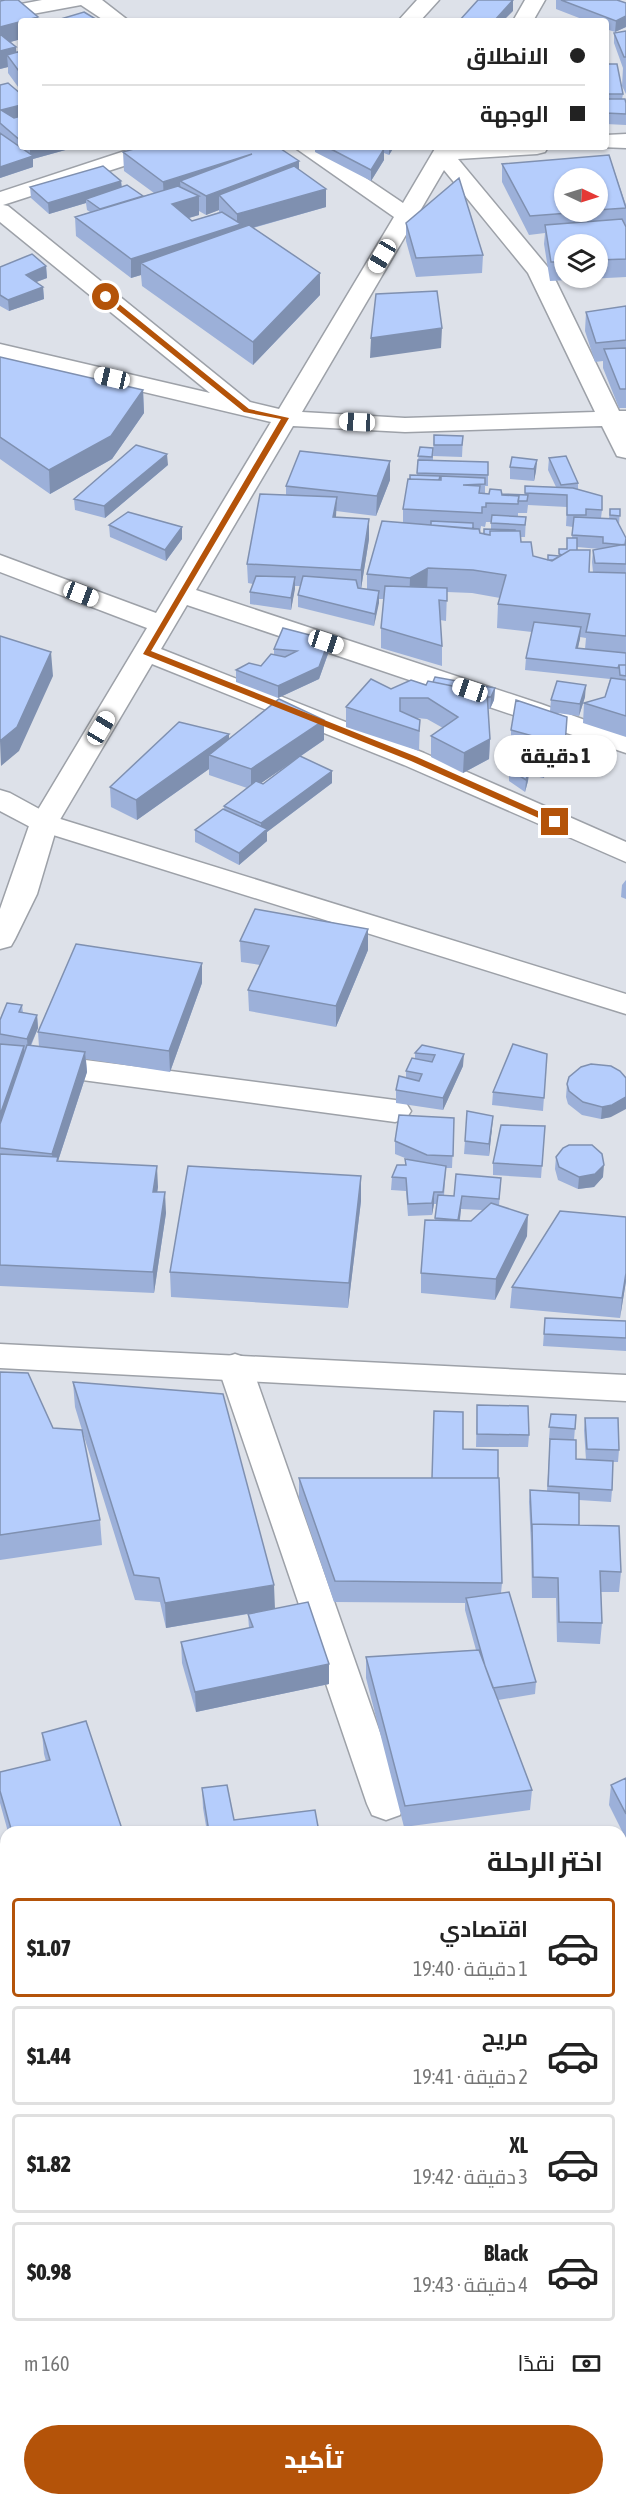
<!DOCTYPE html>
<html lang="ar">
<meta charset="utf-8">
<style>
:root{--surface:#fff;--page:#f2f2f2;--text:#222;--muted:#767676;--line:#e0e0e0;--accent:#b45309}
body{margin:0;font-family:"Asap Condensed",Cairo,sans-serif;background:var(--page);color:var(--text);direction:rtl;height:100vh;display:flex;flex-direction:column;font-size:22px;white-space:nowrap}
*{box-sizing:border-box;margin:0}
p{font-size:20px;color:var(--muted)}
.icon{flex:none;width:33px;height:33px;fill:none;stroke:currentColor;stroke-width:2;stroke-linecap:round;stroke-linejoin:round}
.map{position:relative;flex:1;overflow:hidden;direction:ltr}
.details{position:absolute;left:0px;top:1826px;width:627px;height:680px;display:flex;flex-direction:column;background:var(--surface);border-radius:18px 18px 0 0;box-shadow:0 2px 4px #0004;direction:rtl}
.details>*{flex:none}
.top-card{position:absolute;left:18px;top:18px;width:591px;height:132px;border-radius:6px;box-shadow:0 2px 4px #0004;direction:rtl;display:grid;align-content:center;height:132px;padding:0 24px;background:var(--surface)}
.needle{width:39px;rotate:94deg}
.buttons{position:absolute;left:554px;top:168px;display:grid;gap:12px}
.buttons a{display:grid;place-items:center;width:54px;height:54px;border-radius:50%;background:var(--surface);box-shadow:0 2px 4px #0004;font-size:30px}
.end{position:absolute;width:27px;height:27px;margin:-14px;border:8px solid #b45309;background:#fff;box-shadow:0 0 0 3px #fff}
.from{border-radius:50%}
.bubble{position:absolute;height:42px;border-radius:21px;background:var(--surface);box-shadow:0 2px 4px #0004;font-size:20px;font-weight:800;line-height:42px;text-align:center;direction:rtl}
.car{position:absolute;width:18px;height:36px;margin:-18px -9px;border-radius:8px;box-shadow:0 0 4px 2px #0007;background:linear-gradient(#fff 24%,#345 0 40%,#fff 0 76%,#345 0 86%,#fff 0)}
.top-card b{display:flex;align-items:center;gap:21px;height:57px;font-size:22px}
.top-card b+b{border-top:2px solid var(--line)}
.top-card i{width:15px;height:15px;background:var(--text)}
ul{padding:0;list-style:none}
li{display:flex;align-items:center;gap:18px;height:99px;margin:0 12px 9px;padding:0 12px;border:3px solid var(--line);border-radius:6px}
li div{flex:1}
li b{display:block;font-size:22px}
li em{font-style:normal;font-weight:800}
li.active{border-color:var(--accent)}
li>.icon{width:54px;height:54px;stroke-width:1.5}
h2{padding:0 24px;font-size:27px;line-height:72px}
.pay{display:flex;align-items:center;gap:15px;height:66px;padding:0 24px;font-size:22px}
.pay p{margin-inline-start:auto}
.action{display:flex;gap:12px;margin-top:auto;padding:12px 24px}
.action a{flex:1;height:69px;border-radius:36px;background:var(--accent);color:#fff;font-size:24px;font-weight:800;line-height:69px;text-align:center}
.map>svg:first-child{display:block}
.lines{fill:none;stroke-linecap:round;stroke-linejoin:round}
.minor-casing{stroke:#9da1a8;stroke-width:3}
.major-casing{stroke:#9da1a8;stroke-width:3}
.minor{fill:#fff;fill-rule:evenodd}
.major{fill:#fff;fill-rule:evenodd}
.wall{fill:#9cb0d9;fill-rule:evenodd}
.shaded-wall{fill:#7f90b0}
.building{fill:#b5cdfc;stroke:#7f90b0;stroke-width:1.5}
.route{fill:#b45309}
</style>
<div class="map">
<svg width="626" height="2504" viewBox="0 0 626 2504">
<rect width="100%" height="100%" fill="#dde1e9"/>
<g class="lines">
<defs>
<path id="minor" d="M42,0H102L129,21H105L81,5L0,20V8Z
M417,0H439L420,21H398Z
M525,0H545L533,21H513Z
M626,134V148L600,147H606V135Z
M137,147H170L167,152L3,205L8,206L250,402L279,409L394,217L294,147H320L403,203L436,147H548L545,152L537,154L458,159L551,271L619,411H626V458L617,456L602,426L405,432L293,426L196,590L541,704L626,735V753L187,605L161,649L424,753L626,842V862L404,765L152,664L58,823L37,894L15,939L11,946L0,949V909L30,823L147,628L0,572V555L156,613L271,422L0,358V344L210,393L0,222V192ZM444,170L528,273L595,412L405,418L302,412Z
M0,1049L395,1100L406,1103L411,1111L406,1119L395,1122L0,1069Z
M235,1354L247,1358L252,1367L405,1804L400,1815L386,1820L372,1815L367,1804L218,1367L223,1358Z
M626,2257V2297L621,2298V2258Z"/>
<path id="major" d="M0,790L10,793L54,817L626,994V1014L34,829L0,811Z
M0,1344L626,1375V1401L0,1368Z"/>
</defs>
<!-- minor casing -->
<use href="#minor" class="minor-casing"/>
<!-- major casing -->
<use href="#major" class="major-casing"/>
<!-- minor -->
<use href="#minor" class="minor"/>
<!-- major -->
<use href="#major" class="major"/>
</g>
<!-- wall -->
<path class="wall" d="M556,0H617L626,3V27L615,32L606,29V21H587L556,9Z
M0,1L21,21V39L10,42L16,52L21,51V91L8,73V67L0,69Z
M626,31V68H623L614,43V33Z
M606,64L623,94L622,99L626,114V125L606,124Z
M623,68H626V94L622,86Z
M0,85L21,116V147H69V149L33,159V167L0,178Z
M311,147H394L389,155L384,153V160L371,181L315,152V149Z
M123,152L299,161V170L326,207L253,228L320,273V295L253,365L142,286L141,275L131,278L76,236L75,217L90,212L87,210L86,203L49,214L31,198L30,187L121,181L122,187L143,196L154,193L124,171ZM219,210V212L192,221L188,218L199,215V211L206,215Z
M609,155L626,205V277L550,281L544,244L545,233L529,235L502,182V164ZM564,178H597V212H564ZM564,244H597V278H564Z
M406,223L483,255L482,273L416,277L406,241Z
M46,266L47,278L36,282L43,287L44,299L9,311L0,306V267Z
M626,306V408H619L603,368V361L595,362L585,331L586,312Z
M0,357L143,390L144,413L112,459L50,494L0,459Z
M434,435L463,436L462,457L433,456Z
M420,447L433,448V461L488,462V486H485V494L502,495H525V486L556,487L548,470L549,458L578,483V489L602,510L601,518L609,519L610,509H620L619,525L626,544V737L583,723L584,703L605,697L610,679L525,670L526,658L532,632L497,628L498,604L500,598L472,593L447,592L446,621L440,620L442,646V666L381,648V628L384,599H379L374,626L298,607V595L300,586H295L291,610L250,604V592L253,584L248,583L247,564L286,495V486L390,461V480L376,516L336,511V517L369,539L361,589L367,590V574L403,523V509L410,479L417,475L418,460ZM528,505L567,507L566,526L573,527L572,538L566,549H559V556L548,560L533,556L521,542V537H525L526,517H518V513H527ZM486,522H491V529L484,534L480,533L481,526L485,527ZM577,547L600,549L593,550L592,562L593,572H589L577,550ZM580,637L586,638L585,649L578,648Z
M537,460L536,471L534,481L510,479V467Z
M168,465L105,518L75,510L74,499Z
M109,525L182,527V539L166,561L110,537Z
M329,640V651L319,679L278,698L236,682V670L261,666L274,655V649Z
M433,682L495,688L494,700L490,709H488L490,739L489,759L463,773L431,757V736L443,728L427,719L417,718L420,720L419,751L346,727V707L391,689L426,685Z
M585,697L579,716L557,713L567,717L564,757L562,756L561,765L543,778L529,774L528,781L525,792L509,781V769L518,744L511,742V730L550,711L551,700Z
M324,720V740L301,756L332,783L267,832V841L239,865L195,842V830L224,810V806L247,788L209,775V769L137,820L111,807L110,787L229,734V739ZM295,760L263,784L261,783Z
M626,880V899L621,897L622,885Z
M368,929V950L336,1027L249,1011L248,990L260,965L241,962L240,941Z
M202,983L170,1072L86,1059L87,1072L58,1161L158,1187L157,1192L166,1213L154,1293L0,1286V1020L22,1005L23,1013L37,1015L38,1028L31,1046L39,1047L38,1032Z
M422,1045L463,1066L443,1110L396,1103V1090L406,1078V1071L415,1059V1053Z
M547,1054L543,1111L492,1105L493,1092Z
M581,1067L611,1117L601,1119L582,1115L568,1104L566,1097L567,1084Z
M454,1118L452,1168H446L444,1196H454L501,1178L499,1206L527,1236L495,1300L421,1293V1273L435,1220L437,1204H434L432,1215L408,1216L406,1191L391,1190L392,1177L405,1165V1159L410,1160L395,1154V1141ZM461,1209L482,1210L471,1221L460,1220Z
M545,1126L541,1178L493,1175V1163Z
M492,1128L489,1156L464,1154L465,1141Z
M556,1157L603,1177L594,1187L578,1189L558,1180L555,1169Z
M361,1176V1201L348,1308L171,1297L170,1272Z
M626,1281L620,1318L510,1308L512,1287Z
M545,1318L626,1321V1351L543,1346Z
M0,1372L53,1428L82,1430L75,1407L73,1382L275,1608L329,1664V1684L196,1712L182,1663L181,1642L249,1628L248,1614L166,1628L160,1602L135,1600L82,1430L100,1520L102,1545L0,1560Z
M477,1405L529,1435L528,1447H476Z
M551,1414L576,1415L574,1440L576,1459L586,1460L584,1430L585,1418L619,1450L618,1462H613L612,1490L611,1502L579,1500V1525L621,1572L619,1592H601L602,1623L600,1644L557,1642L556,1598H532L531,1544L529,1502L530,1490L547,1491L550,1439H549Z
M463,1449L498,1478L502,1583L501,1593L536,1682L535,1694L498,1700L532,1790L530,1810L404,1827L366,1678V1657L476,1650L465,1610V1603L334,1602L299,1498V1478H432Z
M42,1733L123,1832H8L0,1803V1772L46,1761L44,1754Z
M626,1778V1839L609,1805L611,1785Z
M202,1788L234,1820L319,1832H207L203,1808Z
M0,2069H6V2165H0Z
M6,2171V2309L3,2297L1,2286L4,2285L0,2270V2173Z
M626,2368V2440H621V2369Z"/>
<!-- shaded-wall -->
<path class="shaded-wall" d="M513,0V11L503,21H494Z
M626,16V27L615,32L616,21Z
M38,17V21H23Z
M21,21V39L0,45V27Z
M16,47L17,65L7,55L8,67L0,69V51Z
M21,105V116L2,121L1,110Z
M36,147H69V149L33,159V167L0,178V167L30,157V149Z
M389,147H394L389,155Z
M384,149V160L371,181V170Z
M252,154L180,181L181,195L164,200L163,182Z
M299,161V180L219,195V210L206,215V196Z
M121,181L122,193L86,199V203L49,214L48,203Z
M326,189V207L241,231L141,263V275L131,278V259L237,225V214Z
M199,196V215L172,223V204Z
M46,266L47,278L26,286V275Z
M320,273V295L253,365V342Z
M43,287L44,299L9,311L8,300Z
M442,328L441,348L370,358L371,338Z
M143,390L144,413L112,459L50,494L49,470Z
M167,454L168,465L105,518L104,506Z
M537,460L536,471L534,481V469Z
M390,461V480L376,516L377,496Z
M337,497L336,517H333Z
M369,519V539L361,589V570Z
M182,527V539L166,561L165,550Z
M428,568L427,592L409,602L410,578Z
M295,577V589L291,610V598Z
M379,591V603L374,626L375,614Z
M581,627L580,639L575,660L576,648Z
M329,640V651L319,679L278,698V686Z
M51,652L53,676L19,751L1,766L0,741Z
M586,685L585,697L579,716L580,704Z
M495,688L494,700L490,709L491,697Z
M324,720V740L251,790V769Z
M229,734V755H209V769L137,820L136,800Z
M490,739L489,759L463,773L464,753Z
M562,753L561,765L543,778L544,766Z
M529,769L528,781L525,792L526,780Z
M332,771V783L267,832V841L239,865V853L261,833V823Z
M368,929V950L336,1027V1006Z
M202,963V983L170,1072L169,1051Z
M37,1015L38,1028L28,1051L27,1039Z
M24,1046L25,1067L0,1142V1115Z
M85,1052L87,1072L58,1161L60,1178L54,1175L52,1154Z
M464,1054L463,1066L443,1110V1098Z
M626,1097V1109L611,1117L601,1119L602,1107Z
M493,1116L492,1128L489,1156V1144Z
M604,1165L603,1177L594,1187L578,1189L579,1177Z
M157,1166L158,1187L154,1212L153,1192Z
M361,1176V1201L348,1308L349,1283Z
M165,1192L166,1213L154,1293L153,1272Z
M434,1192V1204L432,1215V1203Z
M462,1196L461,1209L458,1233V1220Z
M528,1215L527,1236L495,1300L496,1279Z
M626,1273V1281L620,1318L622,1298Z
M274,1585L275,1609L166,1628L165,1603Z
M329,1664V1684L196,1712L195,1692Z
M87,1827V1832H71Z
M6,2276V2287L4,2288L3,2277Z"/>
<!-- building -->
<path class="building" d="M5,0H18L38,17L0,27V1Z
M478,0H513L494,21H459Z
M561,0H617L626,3V16L616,21Z
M84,12L99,21H54Z
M626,31V57H624L614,33Z
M0,34L16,47L0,51Z
M21,51V74L7,55Z
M606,64H617L623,94H606Z
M8,83L21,94V105L1,110L14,118L21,116V141L0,123V85Z
M606,99H625L626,103V114L606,113Z
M0,133L33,156L0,167Z
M141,147H278L299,161L206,196L180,181L252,154L163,182L123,152Z
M327,147H379L384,149L371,170Z
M609,155L626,208L597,210V178H564V212H582L530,216L502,164Z
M103,166L121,181L48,203L30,187Z
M294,166L326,189L237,214L219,195Z
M459,178L483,255L416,258L406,223Z
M127,185L143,196L100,209L86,199Z
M178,186L199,196L172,204L192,221L222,212L241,224L131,259L75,217Z
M622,219L626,227V259L597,260V244H564V262H551L545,225Z
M249,225L320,273L253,342L141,263Z
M32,254L46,266L26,275L43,287L8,300L0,295V267Z
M437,291L442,328L371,338L376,294Z
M626,306V340L596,343L586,312Z
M626,348V389H620L604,349Z
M0,357L143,390L111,436L49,470L0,437Z
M434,435L463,436L462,445H434Z
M136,445L167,454L104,506L74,499Z
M420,447L433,448L432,457L418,456Z
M300,451L390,461L377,496L286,486Z
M566,456L578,483L561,485L549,458Z
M512,457L537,460L534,469L510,467Z
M418,460L488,462V475L417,473Z
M410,475L440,476L439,480L410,479Z
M441,476L485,478V484L463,485L480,486L479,493L489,494L490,489L501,490L502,495L519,496L518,504L486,503V507H482V513L403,509L408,479L441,480Z
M525,486L573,488L602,496V510L586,509V515H567V495L525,493Z
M260,494L337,497L333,517L369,519L361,570L247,564Z
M502,494L528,495L527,501H518L519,496L502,495Z
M610,509H620V516L610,515Z
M128,512L182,527L165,550L109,525Z
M492,515L526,517L525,525L491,523Z
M574,517L616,519L626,538L625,545L603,543V537L572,535Z
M382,521L479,529L480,533L490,535V531H520L521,542H531L533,556L552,561L570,550H590L589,572L626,573V636L586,632L590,614L498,604L506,575L473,570L428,568L410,578L367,574Z
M431,521L473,523V529L431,525Z
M484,529L515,530V531H490V535L484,534Z
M567,538H577V550H570L562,555L559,554V549H567Z
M626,544V564L595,563L593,550Z
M548,555L560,556L553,560H548Z
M256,576L295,577L291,598L250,592Z
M303,576L356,580L358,588L379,591L375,614L298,595Z
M385,586L447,588V601L439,600L442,646L381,628Z
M534,622L581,627L576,648L626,653V665H619L618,668L526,658Z
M283,628L329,640L319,667L278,686L236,670L249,663L261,666L271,654L285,657L297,651L274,649Z
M0,636L51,652L17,727L0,741Z
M619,665H626V676L620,675Z
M435,677L495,688L491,697H487V693L433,682Z
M611,678L626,680V716L584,703L605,697Z
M371,679L391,689L411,680L426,685L428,681L487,693L490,739L464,753L431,736L458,717L428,698H400V711L420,720L419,731L346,707Z
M557,681L586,685L580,704L551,700Z
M279,699L324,720L251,769L209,755Z
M516,700L567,717L565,745L511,730Z
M179,722L229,734L136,800L110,787Z
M521,736L562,753L544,766L524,760L523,768L529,769L526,780L509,769Z
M300,756L332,771L261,823L224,806L256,781L263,784Z
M223,809L267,829L239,853L195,830Z
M255,909L368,929L336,1006L248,990L269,946L240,941Z
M76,944L202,963L169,1051L38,1032Z
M7,1003L22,1005L19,1012L37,1015L27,1039L0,1034V1020Z
M0,1044L24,1046L0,1115Z
M513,1044L547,1054L544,1098L493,1092Z
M27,1045L85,1052L52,1154L0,1148V1124Z
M422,1045L464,1054L443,1098L396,1090L399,1076L419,1081L422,1074L406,1071L412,1058L432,1062L435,1055L415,1053Z
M591,1064L611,1066L620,1071L626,1078V1097L612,1105L602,1107L583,1102L569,1091L567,1084L569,1077L581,1067Z
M467,1111L493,1116L489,1144L465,1141Z
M399,1115L454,1118L453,1156L427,1155L395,1141Z
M501,1125L545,1126L542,1166L493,1163Z
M569,1145H592L602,1154L604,1165L595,1174L579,1177L559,1167L556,1157L563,1148Z
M0,1154L58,1157L57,1161L157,1166L153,1192H165L153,1272L0,1265Z
M405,1159L446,1166L443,1192H434L432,1203L408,1204L406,1178L392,1177L397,1165H406Z
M188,1166L361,1176L349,1283L170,1272Z
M456,1174L501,1178L499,1199L462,1196L458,1220L435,1218L438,1195L454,1196Z
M491,1203L528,1215L496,1279L421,1273L425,1220L471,1221Z
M560,1211L626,1217V1273L622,1298L512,1287Z
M545,1318L626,1321V1338L544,1334Z
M0,1372L28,1373L53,1428L82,1430L100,1520L0,1535Z
M73,1382L223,1394L274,1585L165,1603L159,1578L134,1575Z
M477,1405L528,1406L529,1435L477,1434Z
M434,1411L463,1412V1449L498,1450V1478H432Z
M551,1414L576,1415L575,1429L549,1427Z
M585,1418H618L619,1450L587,1449Z
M550,1439L576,1440V1459L613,1461L612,1490L548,1486Z
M299,1478H499L502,1583L335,1581Z
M530,1490L579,1493V1525L532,1524V1532Z
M532,1524L619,1526L621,1572L600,1571L602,1623L559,1622L558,1578L533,1577Z
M509,1592L536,1682L493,1688L485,1666L466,1598Z
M308,1602L329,1664L195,1692L181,1642L253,1627L248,1614Z
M479,1650L532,1790L405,1806L366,1657Z
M86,1721L123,1832H88L87,1827L71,1832H12L0,1791V1772L50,1760L42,1733Z
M626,1778V1814L611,1785Z
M227,1785L234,1820L315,1810L319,1832H209L202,1788Z
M0,2069H6V2154H0Z
M6,2171V2219L0,2220V2173Z
M6,2221V2276L3,2277L0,2266V2223Z
M6,2285V2304L1,2286Z
M626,2368V2429L621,2430V2369Z
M140,2499H209L211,2504H141Z"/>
<!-- route -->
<path class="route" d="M103,295H108L249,409L289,418L151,651L417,757L558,820V824H552L411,761L143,654L281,419L244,412L103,298Z"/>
</svg>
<div class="buttons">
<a><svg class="needle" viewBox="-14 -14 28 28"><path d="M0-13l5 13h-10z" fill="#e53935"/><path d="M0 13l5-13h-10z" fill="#767676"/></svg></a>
<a><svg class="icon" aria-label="layers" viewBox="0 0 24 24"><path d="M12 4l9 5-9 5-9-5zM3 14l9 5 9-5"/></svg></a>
</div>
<i class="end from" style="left:106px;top:297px"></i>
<i class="end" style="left:555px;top:822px"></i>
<div class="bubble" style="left:494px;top:735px;width:123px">1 دقيقة</div>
<i class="car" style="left:382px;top:256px;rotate:211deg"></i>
<i class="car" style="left:112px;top:378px;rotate:283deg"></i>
<i class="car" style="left:357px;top:422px;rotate:273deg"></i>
<i class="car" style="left:81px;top:594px;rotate:111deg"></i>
<i class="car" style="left:326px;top:642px;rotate:108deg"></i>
<i class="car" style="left:470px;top:690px;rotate:288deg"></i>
<i class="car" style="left:101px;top:728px;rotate:31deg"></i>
<div class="top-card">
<b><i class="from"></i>الانطلاق</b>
<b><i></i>الوجهة</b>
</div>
<section class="details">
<h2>اختر الرحلة</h2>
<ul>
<li class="active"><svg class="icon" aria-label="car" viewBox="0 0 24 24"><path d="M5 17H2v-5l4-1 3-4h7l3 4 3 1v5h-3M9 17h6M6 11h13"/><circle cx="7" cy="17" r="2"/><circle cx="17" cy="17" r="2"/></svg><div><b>اقتصادي</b><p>1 دقيقة · 19:40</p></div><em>$1.07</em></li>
<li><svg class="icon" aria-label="car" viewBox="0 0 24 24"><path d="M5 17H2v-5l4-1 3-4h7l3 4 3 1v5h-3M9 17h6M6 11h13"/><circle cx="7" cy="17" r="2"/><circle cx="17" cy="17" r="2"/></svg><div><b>مريح</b><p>2 دقيقة · 19:41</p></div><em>$1.44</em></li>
<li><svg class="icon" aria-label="car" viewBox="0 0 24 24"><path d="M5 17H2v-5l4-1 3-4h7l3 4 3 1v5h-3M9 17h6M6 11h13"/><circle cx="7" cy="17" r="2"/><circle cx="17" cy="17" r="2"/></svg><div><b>XL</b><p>3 دقيقة · 19:42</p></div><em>$1.82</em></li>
<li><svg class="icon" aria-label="car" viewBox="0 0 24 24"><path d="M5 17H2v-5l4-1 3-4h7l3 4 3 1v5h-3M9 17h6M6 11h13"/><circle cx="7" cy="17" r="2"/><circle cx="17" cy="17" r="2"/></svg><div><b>Black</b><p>4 دقيقة · 19:43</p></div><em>$0.98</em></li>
</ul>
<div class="pay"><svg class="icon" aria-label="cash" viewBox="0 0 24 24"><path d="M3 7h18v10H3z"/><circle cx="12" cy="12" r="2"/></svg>نقدًا<p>160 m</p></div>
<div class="action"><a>تأكيد</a></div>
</section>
</div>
